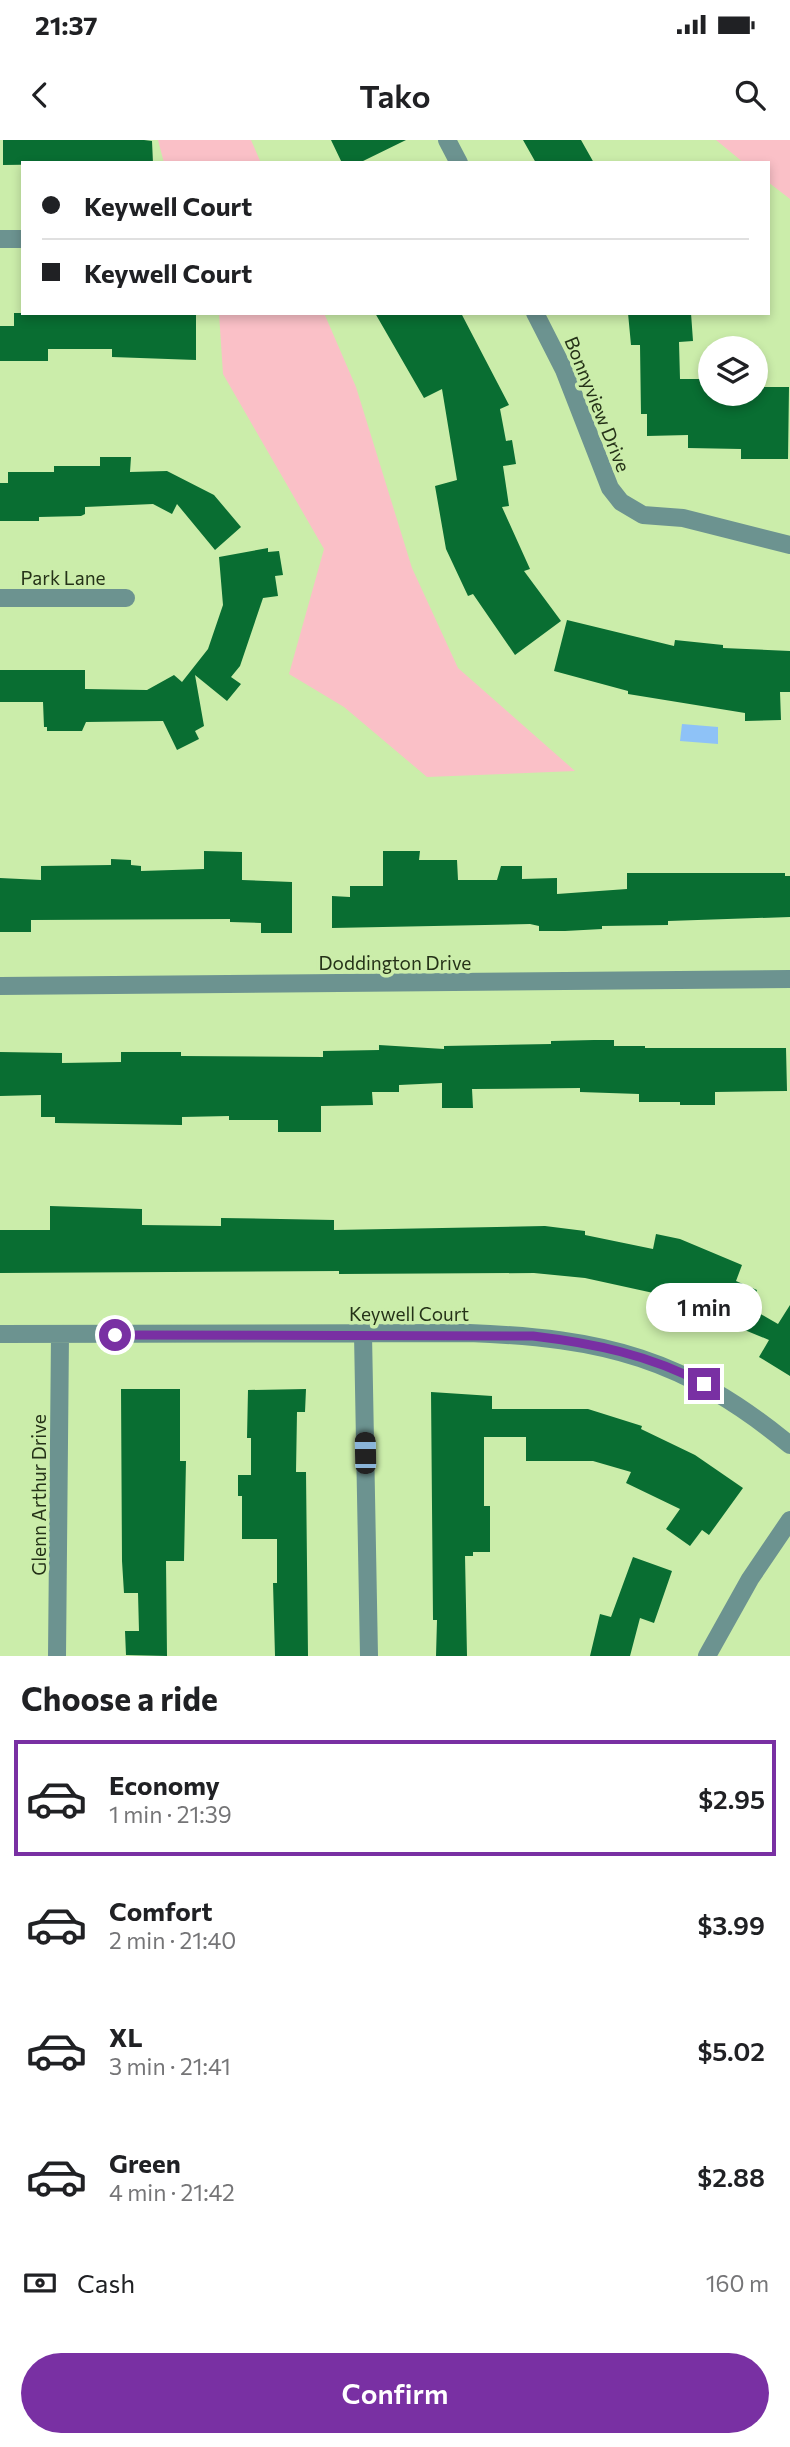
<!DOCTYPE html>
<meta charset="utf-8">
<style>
:root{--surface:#fff;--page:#f6f6f6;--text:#202124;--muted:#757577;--line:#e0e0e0;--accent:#7930a3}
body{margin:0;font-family:Commissioner,sans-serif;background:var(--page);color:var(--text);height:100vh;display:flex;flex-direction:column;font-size:26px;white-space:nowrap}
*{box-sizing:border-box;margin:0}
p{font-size:23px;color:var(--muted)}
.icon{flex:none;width:38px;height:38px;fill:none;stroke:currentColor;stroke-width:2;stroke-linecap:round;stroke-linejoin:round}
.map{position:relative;height:1516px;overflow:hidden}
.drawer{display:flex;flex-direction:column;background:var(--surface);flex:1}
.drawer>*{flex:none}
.top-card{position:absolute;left:21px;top:21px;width:749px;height:154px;border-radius:0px;box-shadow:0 4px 10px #0003;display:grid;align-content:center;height:154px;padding:0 21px;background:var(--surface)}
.fabs{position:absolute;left:698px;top:196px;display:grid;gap:14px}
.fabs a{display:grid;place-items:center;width:70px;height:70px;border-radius:50%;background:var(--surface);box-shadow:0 4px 10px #0003;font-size:35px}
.end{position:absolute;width:32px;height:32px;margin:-16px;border:9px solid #7930a3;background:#fff;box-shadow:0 0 0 4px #fff}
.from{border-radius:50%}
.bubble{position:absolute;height:49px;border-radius:24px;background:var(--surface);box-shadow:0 4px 10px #0003;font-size:23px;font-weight:600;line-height:49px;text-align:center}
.car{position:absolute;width:21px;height:42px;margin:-21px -10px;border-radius:9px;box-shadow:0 0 5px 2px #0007;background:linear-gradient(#222 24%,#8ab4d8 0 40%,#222 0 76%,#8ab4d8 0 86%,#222 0)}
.top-card b{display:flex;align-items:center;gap:24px;height:66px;font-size:26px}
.top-card b+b{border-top:2px solid var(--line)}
.top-card i{width:18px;height:18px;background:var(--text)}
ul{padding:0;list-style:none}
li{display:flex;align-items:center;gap:21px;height:116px;margin:0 14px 10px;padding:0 7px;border:4px solid transparent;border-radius:0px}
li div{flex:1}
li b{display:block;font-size:26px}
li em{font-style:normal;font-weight:600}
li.on{border-color:var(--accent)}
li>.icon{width:63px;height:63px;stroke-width:1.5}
h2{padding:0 21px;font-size:32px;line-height:84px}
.pay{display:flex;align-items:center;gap:18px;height:77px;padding:0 21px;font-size:26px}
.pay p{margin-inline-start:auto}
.action{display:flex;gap:14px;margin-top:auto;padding:14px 21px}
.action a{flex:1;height:80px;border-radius:42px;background:var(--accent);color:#fff;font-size:28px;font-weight:600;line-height:80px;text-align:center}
.status{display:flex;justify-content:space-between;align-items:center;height:49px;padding:0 35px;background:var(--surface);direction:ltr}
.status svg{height:19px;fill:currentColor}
header{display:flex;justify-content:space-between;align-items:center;height:91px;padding:0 21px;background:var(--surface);font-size:32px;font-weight:600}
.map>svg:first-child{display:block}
.green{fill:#fac0c7}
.water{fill:#8ec2f7}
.building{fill:#096e32}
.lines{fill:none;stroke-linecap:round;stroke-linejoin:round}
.minor{stroke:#6c9390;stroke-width:18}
.route{stroke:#7930a3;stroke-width:9}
.labels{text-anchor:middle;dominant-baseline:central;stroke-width:7;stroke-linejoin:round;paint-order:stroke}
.street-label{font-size:19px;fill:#253218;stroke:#cbedaa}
</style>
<div class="status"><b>21:37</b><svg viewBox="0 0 49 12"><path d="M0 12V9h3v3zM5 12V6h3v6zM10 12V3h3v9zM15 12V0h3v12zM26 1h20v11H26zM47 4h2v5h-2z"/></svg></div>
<header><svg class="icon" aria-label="back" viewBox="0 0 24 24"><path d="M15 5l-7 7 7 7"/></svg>Tako<svg class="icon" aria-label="search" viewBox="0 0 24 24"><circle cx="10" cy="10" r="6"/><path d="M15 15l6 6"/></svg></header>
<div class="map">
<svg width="790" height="1516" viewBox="0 0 790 1516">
<rect width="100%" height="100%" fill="#cbedaa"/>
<!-- green -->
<path class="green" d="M158,0H251L261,23H164Z
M716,0H790V59L768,42V23H744Z
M219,173H324L356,247L412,428L458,528L575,631L427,637L344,567L289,534L324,409L223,234Z"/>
<!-- water -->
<path class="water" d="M682,584L718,587V604L680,601Z"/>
<!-- building -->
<path class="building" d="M3,0H144L152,1L153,23L3,25Z
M331,0H406L359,23H342Z
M523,0H581L594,23H536Z
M14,173H196V220L112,217V209H48V221H0V186H14Z
M375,173H461L509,265L500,269L506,301L512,300L516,324L503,326L509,366L502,367L530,429L524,431L561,481L515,515L473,454L468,456L446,409L435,346L457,340L442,249L424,258Z
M628,173H691L693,201L679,202L680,239H710V254H756V247H789L788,319H741V309L688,308V295L647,296V274H641L640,205H631Z
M100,317H131L130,332L167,331L214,355L241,387L215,410L177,364L172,374L153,364L85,367V374L81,376L39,377V381H0V343H8V332H54V326H100Z
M268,408V412L279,411L283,435L275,436L278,456L263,458L240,526L231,537L241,544L227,561L195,535L204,586L195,591L199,599L177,610L163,581L86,582L82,591H47V587H44L43,562H0V530H85V549L147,550L174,535L182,542L208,509L223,465L219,417Z
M567,480L674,506L675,500L723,505V508L790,511V552H780L781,580L745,581V573L628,554V551L554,531Z
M204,711L242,712V740L292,742V793H261V783L230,782V779L31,780V792H0V738L41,740V726L111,725V719L131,720V725L141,726V731L204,729Z
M383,711H420L419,720H457L458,740H497L501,726H522V739L557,738V754L627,749V733H785V736H790V777L668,781V785L602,786V789L565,791H539V786L530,784L332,788V756L350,757V746H383Z
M594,900H614V906H645V908H786L787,951L715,952V965H680V962H639V954L580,952V948L472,949L473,968H442V943L399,945V952H372L373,965L321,966V992H278V980H229V976L182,977V985L55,983V977H41V955L0,956V912L62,913V923L121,922V912H181V916L323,917V911L379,910V905L444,909V906L551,904V901Z
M50,1066L142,1069V1085L221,1086V1078L334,1080V1090L545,1086L585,1091V1095L653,1109L656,1094L680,1099L742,1125L736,1141L757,1150L750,1168L778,1184L790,1165V1236L759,1217L769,1200L696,1170L699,1163L585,1138L534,1133L339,1134V1131L0,1133V1090H50Z
M121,1249H180V1321H186L184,1421H166L167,1516L126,1515L125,1491H139L138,1453H124L122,1421Z
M306,1249L305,1272H297L296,1332H306L308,1516H275L273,1443H277V1399H242V1356H238V1335H251V1298H247L248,1250Z
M431,1252L492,1256V1269H588L642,1286L641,1289L695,1315L743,1348L709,1395L702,1390L690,1406L666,1389L680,1369L626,1343L631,1332L593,1321H526V1297H484V1366H490V1412H473V1416H465L467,1516H436L437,1480H433Z
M633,1417L672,1431L654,1483L640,1478L630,1516H590L600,1474L611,1477Z"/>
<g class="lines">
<!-- minor -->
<path class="minor" d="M447,0L459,23
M0,99H23
M535,173L564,230L610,348L621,362L643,375L683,378L790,405
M0,458H126
M0,846L790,839
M0,1194L469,1193C604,1198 684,1218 790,1305
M363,1194L369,1516
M57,1516L60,1195
M707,1516L750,1439L790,1380"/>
</g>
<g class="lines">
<!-- route -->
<path class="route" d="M115,1195L533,1196C592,1203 651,1215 704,1244"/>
</g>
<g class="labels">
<!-- street labels -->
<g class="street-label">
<text transform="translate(598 264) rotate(68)">Bonnyview Drive</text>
<text x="63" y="437">Park Lane</text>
<text x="395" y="822">Doddington Drive</text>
<text x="409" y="1173">Keywell Court</text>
<text transform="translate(38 1355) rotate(-90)">Glenn Arthur Drive</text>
</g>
</g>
</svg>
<div class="fabs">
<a><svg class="icon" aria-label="layers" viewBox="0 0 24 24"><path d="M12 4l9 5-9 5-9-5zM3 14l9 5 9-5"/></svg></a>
</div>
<i class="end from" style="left:115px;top:1195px"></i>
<i class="end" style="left:704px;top:1244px"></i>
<div class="bubble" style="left:646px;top:1143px;width:116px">1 min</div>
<i class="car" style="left:365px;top:1313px;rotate:359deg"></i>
<div class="top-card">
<b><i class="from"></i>Keywell Court</b>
<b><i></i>Keywell Court</b>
</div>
</div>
<section class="drawer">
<h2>Choose a ride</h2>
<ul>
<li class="on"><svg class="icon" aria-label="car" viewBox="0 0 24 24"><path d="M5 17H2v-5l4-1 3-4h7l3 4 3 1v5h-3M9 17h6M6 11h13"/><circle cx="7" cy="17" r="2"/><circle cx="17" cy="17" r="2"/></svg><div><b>Economy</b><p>1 min · 21:39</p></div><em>$2.95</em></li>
<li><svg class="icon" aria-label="car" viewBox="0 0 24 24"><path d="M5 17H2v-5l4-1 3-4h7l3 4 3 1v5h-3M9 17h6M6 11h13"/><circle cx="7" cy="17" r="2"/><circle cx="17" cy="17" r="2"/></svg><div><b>Comfort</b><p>2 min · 21:40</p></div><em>$3.99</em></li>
<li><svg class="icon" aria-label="car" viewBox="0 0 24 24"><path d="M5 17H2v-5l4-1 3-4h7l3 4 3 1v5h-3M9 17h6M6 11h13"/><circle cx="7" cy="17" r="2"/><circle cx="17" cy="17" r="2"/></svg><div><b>XL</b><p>3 min · 21:41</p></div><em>$5.02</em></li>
<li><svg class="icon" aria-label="car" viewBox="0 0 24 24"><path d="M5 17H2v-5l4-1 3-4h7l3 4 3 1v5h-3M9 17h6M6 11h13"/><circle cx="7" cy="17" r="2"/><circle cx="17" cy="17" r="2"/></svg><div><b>Green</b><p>4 min · 21:42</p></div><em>$2.88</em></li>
</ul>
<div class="pay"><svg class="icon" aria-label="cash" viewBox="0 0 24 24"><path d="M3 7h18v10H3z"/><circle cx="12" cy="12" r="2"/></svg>Cash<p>160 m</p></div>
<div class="action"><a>Confirm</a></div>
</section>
